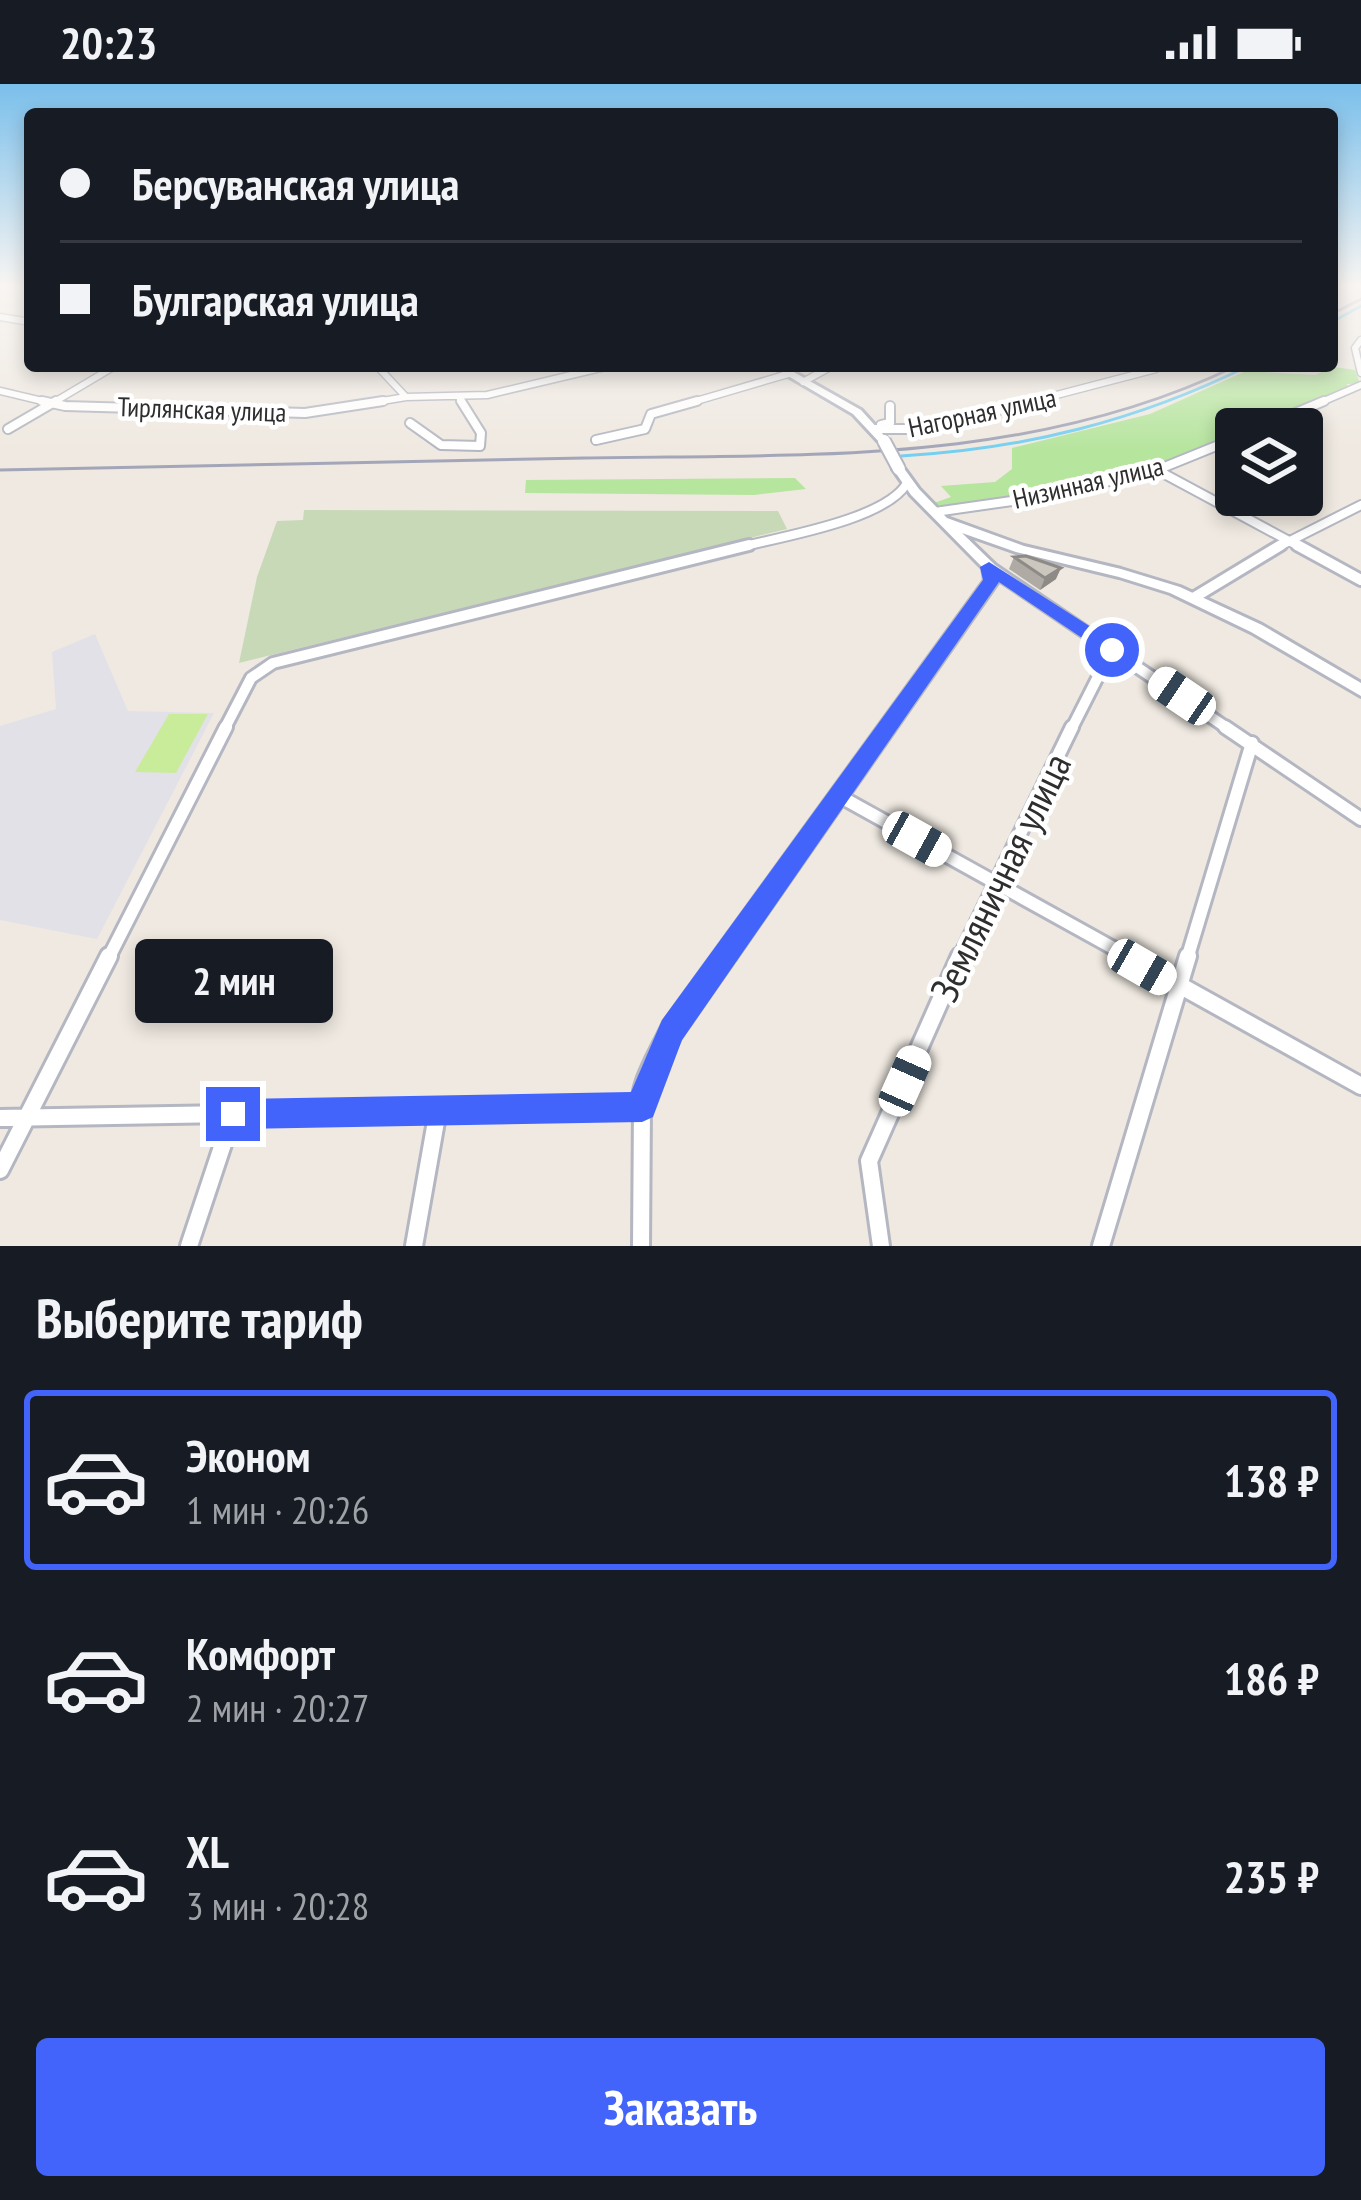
<!DOCTYPE html>
<html lang="ru">
<meta charset="utf-8">
<style>
:root{--surface:#171b24;--page:#20242c;--text:#f1f3f6;--muted:#9ea1a6;--line:#363941;--accent:#4264fb}
body{margin:0;font-family:"PT Sans Narrow",sans-serif;background:var(--page);color:var(--text);height:100vh;display:flex;flex-direction:column;font-size:45px;white-space:nowrap}
*{box-sizing:border-box;margin:0}
p{font-size:39px;color:var(--muted)}
.icon{flex:none;width:66px;height:66px;fill:none;stroke:currentColor;stroke-width:2;stroke-linecap:round;stroke-linejoin:round}
.map{position:relative;height:1162px;overflow:hidden}
.side{display:flex;flex-direction:column;background:var(--surface);flex:1}
.side>*{flex:none}
.hud{position:absolute;left:24px;top:24px;width:1314px;height:264px;border-radius:12px;box-shadow:0 6px 18px #0003;display:grid;align-content:center;height:264px;padding:0 36px;background:var(--surface)}
.fabs{position:absolute;left:1215px;top:324px;display:grid;gap:24px}
.fabs a{display:grid;place-items:center;width:108px;height:108px;border-radius:12px;background:var(--surface);box-shadow:0 6px 18px #0003;font-size:60px}
.end{position:absolute;width:54px;height:54px;margin:-27px;border:15px solid #4264fb;background:#fff;box-shadow:0 0 0 6px #fff}
.from{border-radius:50%}
.bubble{position:absolute;height:84px;border-radius:12px;background:var(--surface);box-shadow:0 6px 18px #0003;font-size:39px;font-weight:600;line-height:84px;text-align:center}
.car{position:absolute;width:36px;height:72px;margin:-36px -18px;border-radius:15px;box-shadow:0 0 9px 3px #0007;background:linear-gradient(#fff 24%,#345 0 40%,#fff 0 76%,#345 0 86%,#fff 0)}
.hud b{display:flex;align-items:center;gap:42px;height:114px;font-size:45px}
.hud b+b{border-top:3px solid var(--line)}
.hud i{width:30px;height:30px;background:var(--text)}
ul{padding:0;list-style:none}
li{display:flex;align-items:center;gap:36px;height:180px;margin:0 24px 18px;padding:0 12px;border:6px solid transparent;border-radius:12px}
li div{flex:1}
li b{display:block;font-size:45px}
li em{font-style:normal;font-weight:600}
li.selected{border-color:var(--accent)}
li>.icon{width:108px;height:108px;stroke-width:1.5}
h2{padding:0 36px;font-size:54px;line-height:144px}
.button{display:flex;gap:24px;margin-top:auto;padding:24px 36px}
.button a{flex:1;height:138px;border-radius:12px;background:var(--accent);color:#fff;font-size:48px;font-weight:600;line-height:138px;text-align:center}
.status{display:flex;justify-content:space-between;align-items:center;height:84px;padding:0 60px;background:var(--surface);direction:ltr}
.status svg{height:33px;fill:currentColor}
.map>svg:first-child{display:block}
.industrial{fill:#e3e1e8}
.green{fill:#b6e59e}
.cemetery{fill:#c8d9b8}
.pitch{fill:#c9ec9a}
.lines{fill:none;stroke-linecap:round;stroke-linejoin:round}
.stream{stroke:#75cff0;stroke-width:3}
.street-far4-casing{stroke:#b4b7c1;stroke-width:9}
.street-far3-casing{stroke:#b4b7c1;stroke-width:12}
.street-far2-casing{stroke:#b4b7c1;stroke-width:16}
.street-far1-casing{stroke:#b4b7c1;stroke-width:18}
.street-casing{stroke:#b4b7c1;stroke-width:22}
.secondary-casing{stroke:#b4b7c1;stroke-width:6}
.street-far4{stroke:#fff;stroke-width:6}
.street-far3{stroke:#fff;stroke-width:8}
.street-far2{stroke:#fff;stroke-width:10}
.street-far1{stroke:#fff;stroke-width:12}
.street{stroke:#fff;stroke-width:16}
.secondary{fill:#fff;fill-rule:evenodd}
.rail{stroke:#a3a6b8;stroke-width:3}
.secondary-bridge-casing{stroke:#b4b7c1;stroke-width:16;stroke-linecap:butt}
.secondary-bridge{stroke:#fff;stroke-width:12}
.wall{fill:#afaba4}
.shaded-wall{fill:#8e8b86}
.building{fill:#cbc7bf;stroke:#8e8b86;stroke-width:3}
.route{fill:#4264fb}
.labels{text-anchor:middle;dominant-baseline:central;stroke-width:9;stroke-linejoin:round;paint-order:stroke}
.far-street-label{font-size:27px;fill:#2e2e2e;stroke:#fff}
.near-street-label{font-size:39px;fill:#2e2e2e;stroke:#fff}
</style>
<div class="status"><b>20:23</b><svg viewBox="0 0 49 12"><path d="M0 12V9h3v3zM5 12V6h3v6zM10 12V3h3v9zM15 12V0h3v12zM26 1h20v11H26zM47 4h2v5h-2z"/></svg></div>
<div class="map">
<svg width="1361" height="1162" viewBox="0 0 1361 1162">
<rect width="100%" height="100%" fill="#efe9e1"/>
<!-- industrial -->
<path class="industrial" d="M95,550L128,627L214,629L97,855L0,836V642L56,625L52,568Z"/>
<!-- green -->
<path class="green" d="M1334,283L1355,286L1360,300H1347L1348,305L1255,345H1236V353L1167,380L1056,408L944,423L934,419L951,413L941,402L995,398L1012,385V364L1150,330L1246,287L1315,291Z
M795,394L806,405L754,411L525,409L526,396Z"/>
<!-- cemetery -->
<path class="cemetery" d="M304,426L778,427L787,445L239,579L257,493L277,437L303,436Z"/>
<!-- pitch -->
<path class="pitch" d="M169,630H208L176,689L135,688Z"/>
<g class="lines">
<!-- stream -->
<path class="stream" d="M1332,238L1361,222
M901,372C1024,365 1137,337 1248,282"/>
<defs>
<path id="street-far4" d="M0,233L30,238
M1361,256L1355,264L1361,289
M377,282L406,313
M803,298L832,282
M0,307L55,320
M459,313L463,320
M51,320L115,282
M364,320L406,313L487,311L609,282
M686,320L788,290
M1022,320L1156,285
M1317,320L1361,301"/>
<path id="street-far3" d="M42,317L65,322L305,329L383,317
M410,339L441,361L480,362L481,349L461,317
M881,341L890,339V322
M8,345L56,317
M876,345H925L1034,317
M1257,345L1324,317
M596,356L645,345L651,330L697,317
M1157,386L1302,464
M935,428L1040,413L1157,386L1236,354
M737,464C779,453 886,436 907,399
M1276,464L1361,421"/>
<path id="street-far2" d="M1297,461L1361,496
M989,483L1230,646
M1195,513L1281,461
M224,646L251,594L273,579L749,461
M1071,646L1112,565"/>
<path id="street-far1" d="M1225,643L1361,735
M841,713L1133,875
M108,875L226,643
M959,875L1072,643
M1187,875L1252,659"/>
<path id="street" d="M1127,872L1361,1002
M0,1034L642,1023L641,1162
M0,1086L109,872
M189,1162L233,1030
M414,1162L438,1026
M881,1162L869,1077L960,872
M1101,1162L1188,872"/>
<path id="secondary" d="M771,282H783L861,326L889,357L880,359L853,330Z
M899,382L903,383L919,405L947,434L1024,462L1121,485L1180,503L1262,541L1361,599V612L1251,548L1170,509L1119,493L1016,468L962,449L994,480L999,496L680,954L660,996L650,1031L642,1035L634,1031C625,1005 653,963 664,938L985,496L983,484L911,411L893,385Z"/>
</defs>
<!-- street-far4 casing -->
<use href="#street-far4" class="street-far4-casing"/>
<!-- street-far3 casing -->
<use href="#street-far3" class="street-far3-casing"/>
<!-- street-far2 casing -->
<use href="#street-far2" class="street-far2-casing"/>
<!-- street-far1 casing -->
<use href="#street-far1" class="street-far1-casing"/>
<!-- street casing -->
<use href="#street" class="street-casing"/>
<!-- secondary casing -->
<use href="#secondary" class="secondary-casing"/>
<!-- street-far4 -->
<use href="#street-far4" class="street-far4"/>
<!-- street-far3 -->
<use href="#street-far3" class="street-far3"/>
<!-- street-far2 -->
<use href="#street-far2" class="street-far2"/>
<!-- street-far1 -->
<use href="#street-far1" class="street-far1"/>
<!-- street -->
<use href="#street" class="street"/>
<!-- secondary -->
<use href="#secondary" class="secondary"/>
<!-- rail -->
<path class="rail" d="M1332,230L1361,215
M0,386C195,382 389,378 584,374C807,370 1030,382 1236,282"/>
<defs>
<path id="secondary-bridge" d="M884,357L899,385"/>
</defs>
<!-- secondary-bridge casing -->
<use href="#secondary-bridge" class="secondary-bridge-casing"/>
<!-- secondary-bridge -->
<use href="#secondary-bridge" class="secondary-bridge"/>
</g>
<!-- wall -->
<path class="wall" d="M1014,473L1056,495L1040,506L1009,485Z"/>
<!-- shaded-wall -->
<path class="shaded-wall" d="M1061,484L1056,495L1040,506L1045,494Z"/>
<!-- building -->
<path class="building" d="M1026,472L1061,484L1045,494L1014,473Z"/>
<!-- sky -->
<linearGradient id="sky" x2="0" y2="1"><stop stop-color="#7abfeb"/><stop offset="0.55" stop-color="#f8f5f2"/><stop offset="1" stop-color="#f8f5f2" stop-opacity="0"/></linearGradient>
<rect width="1361" height="366" fill="url(#sky)"/>
<!-- route -->
<path class="route" d="M989,478L1119,561V570H1106L999,498L682,956L653,1033L642,1038L233,1045L222,1041L218,1030L222,1019L233,1015L631,1008L662,936L983,496L980,483Z"/>
<g class="labels">
<!-- far-street labels -->
<g class="far-street-label">
<text transform="translate(202 325) rotate(2)">Тирлянская улица</text>
<text transform="translate(982 328) rotate(-12)">Нагорная улица</text>
<text transform="translate(1088 398) rotate(-13)">Низинная улица</text>
</g>
<!-- near-street labels -->
<g class="near-street-label">
<text transform="translate(1000 793) rotate(-64)">Земляничная улица</text>
</g>
</g>
</svg>
<div class="fabs">
<a><svg class="icon" aria-label="layers" viewBox="0 0 24 24"><path d="M12 4l9 5-9 5-9-5zM3 14l9 5 9-5"/></svg></a>
</div>
<i class="end from" style="left:1112px;top:566px"></i>
<i class="end" style="left:233px;top:1030px"></i>
<div class="bubble" style="left:135px;top:855px;width:198px">2 мин</div>
<i class="car" style="left:1182px;top:612px;rotate:304deg"></i>
<i class="car" style="left:917px;top:755px;rotate:119deg"></i>
<i class="car" style="left:1142px;top:883px;rotate:120deg"></i>
<i class="car" style="left:905px;top:997px;rotate:24deg"></i>
<div class="hud">
<b><i class="from"></i>Берсуванская улица</b>
<b><i></i>Булгарская улица</b>
</div>
</div>
<section class="side">
<h2>Выберите тариф</h2>
<ul>
<li class="selected"><svg class="icon" aria-label="car" viewBox="0 0 24 24"><path d="M5 17H2v-5l4-1 3-4h7l3 4 3 1v5h-3M9 17h6M6 11h13"/><circle cx="7" cy="17" r="2"/><circle cx="17" cy="17" r="2"/></svg><div><b>Эконом</b><p>1 мин · 20:26</p></div><em>138 ₽</em></li>
<li><svg class="icon" aria-label="car" viewBox="0 0 24 24"><path d="M5 17H2v-5l4-1 3-4h7l3 4 3 1v5h-3M9 17h6M6 11h13"/><circle cx="7" cy="17" r="2"/><circle cx="17" cy="17" r="2"/></svg><div><b>Комфорт</b><p>2 мин · 20:27</p></div><em>186 ₽</em></li>
<li><svg class="icon" aria-label="car" viewBox="0 0 24 24"><path d="M5 17H2v-5l4-1 3-4h7l3 4 3 1v5h-3M9 17h6M6 11h13"/><circle cx="7" cy="17" r="2"/><circle cx="17" cy="17" r="2"/></svg><div><b>XL</b><p>3 мин · 20:28</p></div><em>235 ₽</em></li>
</ul>
<div class="button"><a>Заказать</a></div>
</section>
